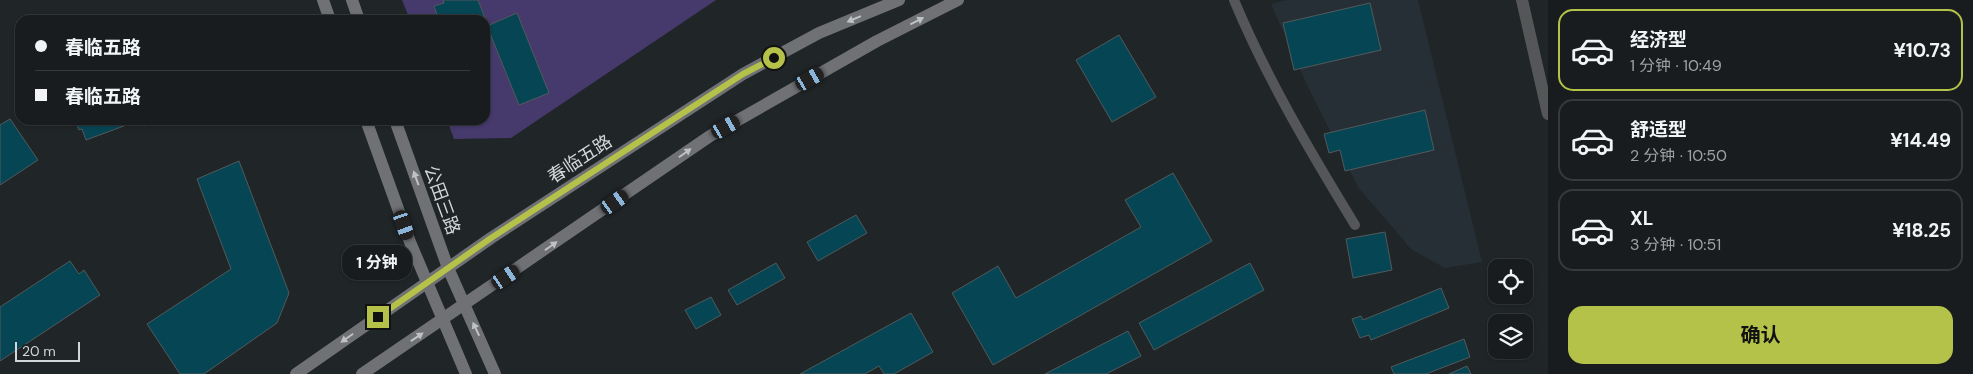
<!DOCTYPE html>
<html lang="zh">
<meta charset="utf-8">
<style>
:root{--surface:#181c1e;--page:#25292b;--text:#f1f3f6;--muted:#9fa1a4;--line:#363a3c;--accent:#b5c249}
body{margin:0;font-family:"DM Sans","Noto Sans SC",sans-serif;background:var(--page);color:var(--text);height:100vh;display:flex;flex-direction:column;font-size:19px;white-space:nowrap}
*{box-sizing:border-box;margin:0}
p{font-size:16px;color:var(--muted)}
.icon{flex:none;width:28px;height:28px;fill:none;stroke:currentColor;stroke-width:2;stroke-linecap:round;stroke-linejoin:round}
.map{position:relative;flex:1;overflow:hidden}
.drawer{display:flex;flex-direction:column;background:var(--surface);width:425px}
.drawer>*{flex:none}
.top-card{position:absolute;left:15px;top:15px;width:475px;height:110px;border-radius:15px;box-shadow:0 1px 4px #0004,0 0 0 1px var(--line);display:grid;align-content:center;height:110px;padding:0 20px;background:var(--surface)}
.fabs{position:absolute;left:1488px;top:259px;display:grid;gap:10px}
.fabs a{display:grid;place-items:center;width:45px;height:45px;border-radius:10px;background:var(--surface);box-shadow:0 1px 4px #0004,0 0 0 1px var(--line);font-size:25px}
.scale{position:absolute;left:15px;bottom:12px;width:65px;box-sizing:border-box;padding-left:5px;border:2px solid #d3d6d8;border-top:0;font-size:14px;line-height:18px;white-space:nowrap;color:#d3d6d8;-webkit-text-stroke:4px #202528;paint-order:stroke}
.end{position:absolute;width:22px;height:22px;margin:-11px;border:6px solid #b5c249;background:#111;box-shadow:0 0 0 2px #111}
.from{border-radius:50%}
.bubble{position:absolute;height:35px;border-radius:15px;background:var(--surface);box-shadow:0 1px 4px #0004,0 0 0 1px var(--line);font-size:16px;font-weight:700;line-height:35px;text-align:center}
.car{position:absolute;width:15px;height:30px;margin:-15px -8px;border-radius:6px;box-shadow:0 0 4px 1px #0007;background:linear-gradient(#222 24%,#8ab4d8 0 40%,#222 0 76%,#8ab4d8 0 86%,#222 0)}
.top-card b{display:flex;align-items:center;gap:18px;height:48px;font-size:19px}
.top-card b+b{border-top:1px solid var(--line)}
.top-card i{width:12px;height:12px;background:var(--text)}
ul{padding:9px 0 0;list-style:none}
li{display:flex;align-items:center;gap:15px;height:82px;margin:0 10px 8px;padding:0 10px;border:2px solid var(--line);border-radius:15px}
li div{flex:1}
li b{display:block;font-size:19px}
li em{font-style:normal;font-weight:700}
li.current{border-color:var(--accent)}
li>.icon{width:45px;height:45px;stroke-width:1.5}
.primary-button{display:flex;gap:10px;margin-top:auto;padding:10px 20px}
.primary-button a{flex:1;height:58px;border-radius:15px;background:var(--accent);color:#111;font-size:20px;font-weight:700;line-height:58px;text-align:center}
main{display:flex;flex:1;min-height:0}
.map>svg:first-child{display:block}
.built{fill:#272f36}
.green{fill:#46396c}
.building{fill:#064654;stroke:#52595b}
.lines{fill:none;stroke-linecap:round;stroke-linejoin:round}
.lane{stroke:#555658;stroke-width:10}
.street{stroke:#555658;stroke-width:12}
.secondary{stroke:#707175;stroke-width:12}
.oneway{fill:#bfc2c4}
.route{stroke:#b5c249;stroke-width:6}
.labels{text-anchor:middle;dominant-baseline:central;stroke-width:4.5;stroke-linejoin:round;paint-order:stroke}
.street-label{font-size:18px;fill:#d3d6d8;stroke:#202528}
</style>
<main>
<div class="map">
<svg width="1548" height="374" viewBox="0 0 1548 374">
<rect width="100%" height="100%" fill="#202528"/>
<!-- built -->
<path class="built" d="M1287,0H1418L1482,262L1445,268L1412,250L1358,187L1308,87L1271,4Z"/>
<!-- green -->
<path class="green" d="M402,0H716L511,138L454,139L447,120H485V20H410Z"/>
<!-- building -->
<path class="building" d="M443,0H478L485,18L479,20H439L434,6L444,3Z
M1370,3L1381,50L1294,70L1283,23Z
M517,13L549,93L519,105L487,26Z
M1119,35L1156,97L1112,122L1076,60Z
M1425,110L1434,150L1345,171L1340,150L1329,153L1324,134Z
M10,119L38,160L0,185V125Z
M75,120H140L86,140L82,129L79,130Z
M142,120H159L144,126Z
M239,161L289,293L277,323L204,374H180L147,324L231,269L197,179Z
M1173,173L1212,241L993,365L952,293L998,266L1016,298L1141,227L1125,200Z
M856,215L867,233L818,261L807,242Z
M1385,232L1392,270L1353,278L1346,239Z
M70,261L79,274L84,270L100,295L0,361V307Z
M776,263L785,278L737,305L728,290Z
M1250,263L1264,290L1154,350L1139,323Z
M1441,288L1449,308L1371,340L1369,335L1360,338L1352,319L1361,316L1363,320Z
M711,297L721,315L696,329L685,310Z
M911,313L933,352L894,374H884L879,366L865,374H800Z
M1128,331L1141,356L1106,374H1045Z
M1464,339L1470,357L1426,374H1394L1391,367Z
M1467,366L1471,374H1449Z"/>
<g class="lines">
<!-- lane -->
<path class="lane" d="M1234,0C1267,79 1311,153 1355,225"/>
<!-- street -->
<path class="street" d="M1522,0L1548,114"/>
<!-- secondary -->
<path class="secondary" d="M323,0L330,20
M352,0L359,20
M366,120L410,242L466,374
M395,120L448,268L495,374
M296,374L491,238L743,74L819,33L899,0
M362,374L710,136L877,41L958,0"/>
</g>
<!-- one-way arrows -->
<defs><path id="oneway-solid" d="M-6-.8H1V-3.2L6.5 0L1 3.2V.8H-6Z" transform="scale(1.25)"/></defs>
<g class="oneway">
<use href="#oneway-solid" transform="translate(854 19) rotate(157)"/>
<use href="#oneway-solid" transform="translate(917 21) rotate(-27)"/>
<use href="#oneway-solid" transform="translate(685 153) rotate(-35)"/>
<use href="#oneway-solid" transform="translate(416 178) rotate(-110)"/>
<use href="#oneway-solid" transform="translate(551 246) rotate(-35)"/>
<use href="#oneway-solid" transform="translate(476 329) rotate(-115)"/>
<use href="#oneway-solid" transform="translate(417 337) rotate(-34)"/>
<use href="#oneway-solid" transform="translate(347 338) rotate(145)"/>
</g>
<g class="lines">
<!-- route -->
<path class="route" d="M378,317L491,238L743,74L774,58"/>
</g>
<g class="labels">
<!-- street labels -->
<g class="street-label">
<text transform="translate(580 159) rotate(-33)">春临五路</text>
<text transform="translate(442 200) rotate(70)">公田三路</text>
</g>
</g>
</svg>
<div class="fabs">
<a><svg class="icon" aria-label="locate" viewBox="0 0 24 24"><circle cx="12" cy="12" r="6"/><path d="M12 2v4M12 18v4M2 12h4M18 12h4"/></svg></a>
<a><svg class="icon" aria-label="layers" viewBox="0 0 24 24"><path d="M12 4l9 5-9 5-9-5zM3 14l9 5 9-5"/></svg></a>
</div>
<div class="scale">20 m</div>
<i class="end from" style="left:774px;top:58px"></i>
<i class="end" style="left:378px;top:317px"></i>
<div class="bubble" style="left:342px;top:245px;width:70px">1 分钟</div>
<i class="car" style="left:810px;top:79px;rotate:60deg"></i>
<i class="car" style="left:726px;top:127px;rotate:60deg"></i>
<i class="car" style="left:615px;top:202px;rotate:55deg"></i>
<i class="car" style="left:404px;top:225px;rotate:161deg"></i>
<i class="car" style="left:506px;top:277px;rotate:56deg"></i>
<div class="top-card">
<b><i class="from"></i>春临五路</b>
<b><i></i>春临五路</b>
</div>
</div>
<section class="drawer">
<ul>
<li class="current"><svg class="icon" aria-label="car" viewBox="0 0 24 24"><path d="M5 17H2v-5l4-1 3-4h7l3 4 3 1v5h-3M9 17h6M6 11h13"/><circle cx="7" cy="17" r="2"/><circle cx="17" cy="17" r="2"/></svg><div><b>经济型</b><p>1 分钟 · 10:49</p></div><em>¥10.73</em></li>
<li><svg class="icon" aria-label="car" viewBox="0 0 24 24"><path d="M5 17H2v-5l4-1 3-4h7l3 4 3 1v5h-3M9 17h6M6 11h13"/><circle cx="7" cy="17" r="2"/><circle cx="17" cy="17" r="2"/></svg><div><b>舒适型</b><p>2 分钟 · 10:50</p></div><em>¥14.49</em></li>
<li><svg class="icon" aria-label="car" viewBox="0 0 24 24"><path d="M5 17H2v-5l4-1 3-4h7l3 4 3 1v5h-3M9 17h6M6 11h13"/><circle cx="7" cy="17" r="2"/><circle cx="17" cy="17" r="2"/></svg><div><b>XL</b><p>3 分钟 · 10:51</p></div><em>¥18.25</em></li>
</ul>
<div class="primary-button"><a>确认</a></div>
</section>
</main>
